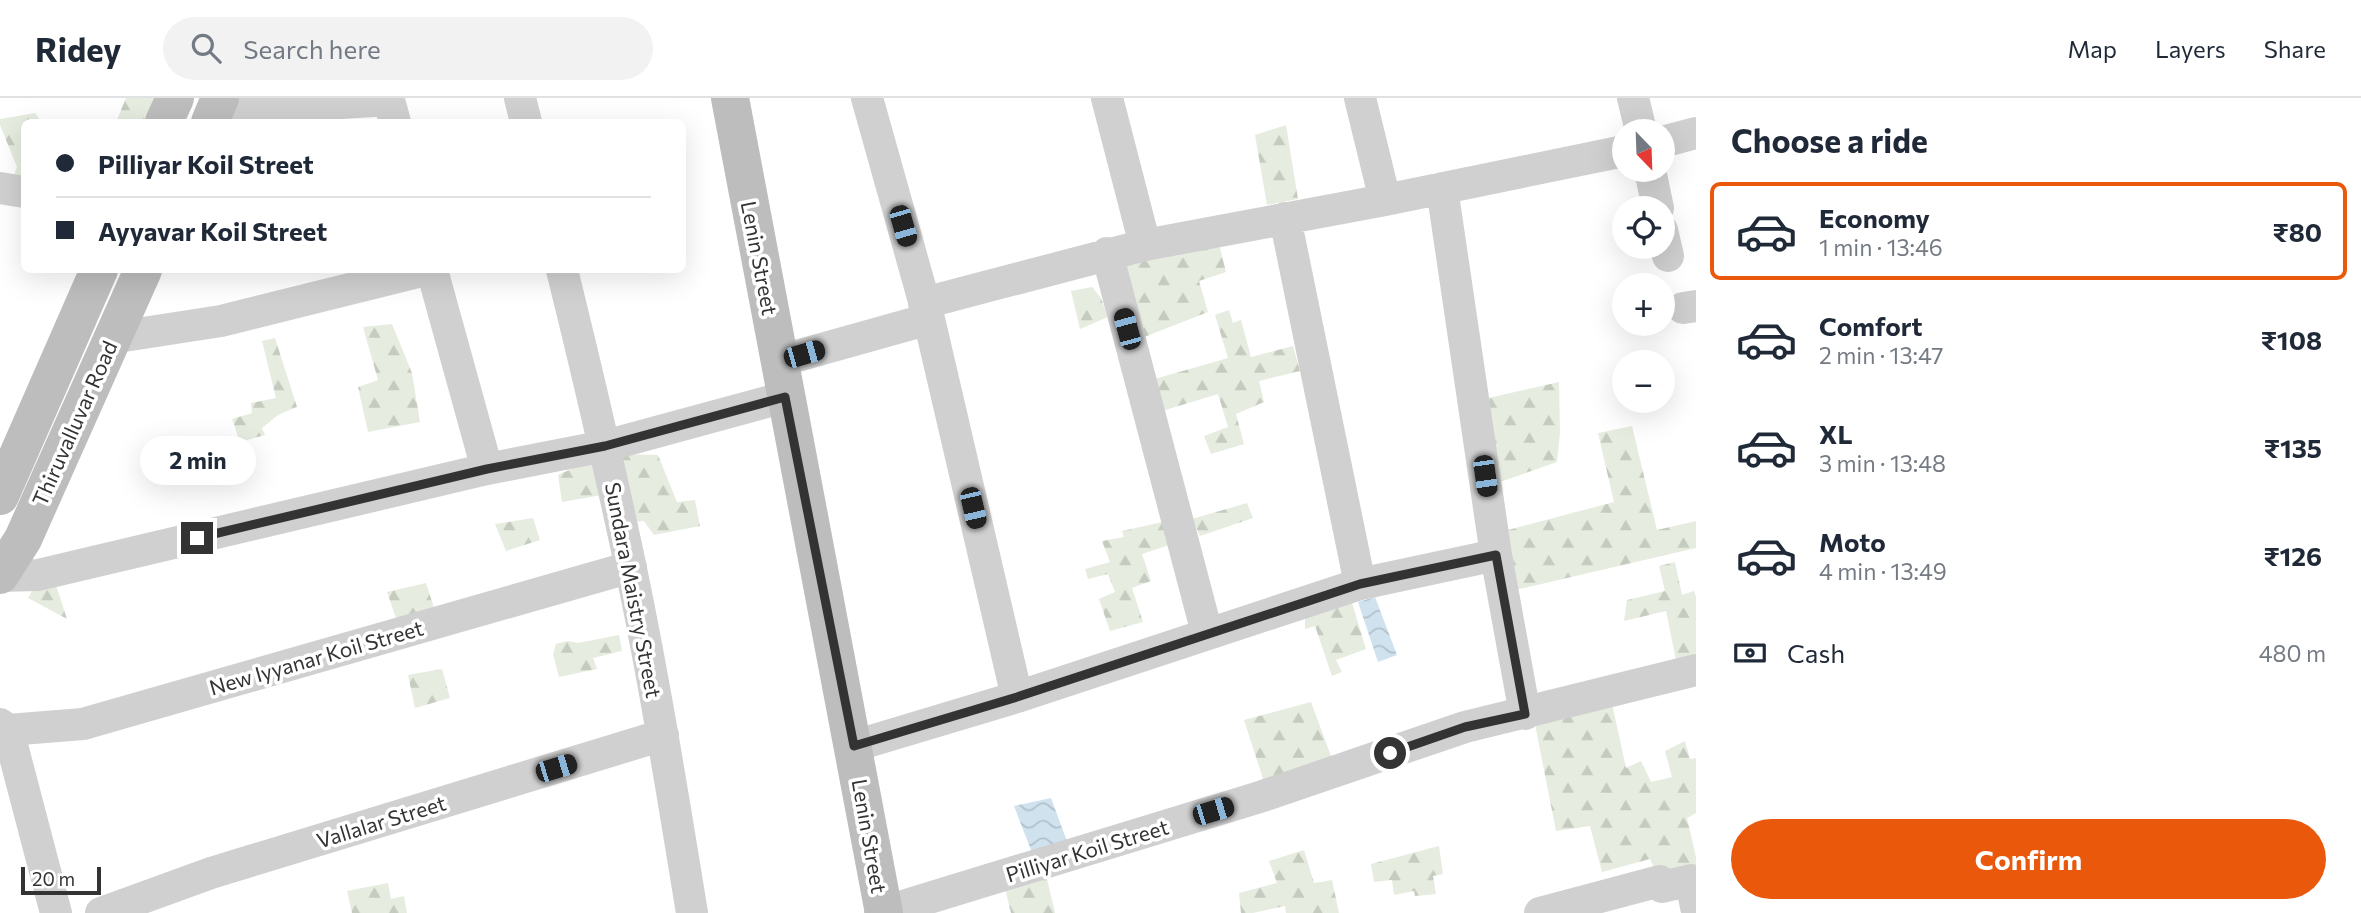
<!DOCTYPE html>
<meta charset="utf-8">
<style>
:root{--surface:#fff;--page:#f2f2f3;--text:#1f2937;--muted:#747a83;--line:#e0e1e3;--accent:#ea580c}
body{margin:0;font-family:Commissioner,sans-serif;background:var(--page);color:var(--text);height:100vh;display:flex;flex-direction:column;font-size:26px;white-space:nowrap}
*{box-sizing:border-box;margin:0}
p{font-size:23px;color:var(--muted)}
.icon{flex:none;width:38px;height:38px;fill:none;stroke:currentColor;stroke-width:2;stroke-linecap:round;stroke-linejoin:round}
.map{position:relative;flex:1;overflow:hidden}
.panel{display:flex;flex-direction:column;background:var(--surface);width:665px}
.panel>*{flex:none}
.hud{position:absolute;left:21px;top:21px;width:665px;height:154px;border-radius:10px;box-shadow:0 7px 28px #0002;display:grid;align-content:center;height:154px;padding:0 35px;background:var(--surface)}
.needle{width:46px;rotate:157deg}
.controls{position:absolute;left:1612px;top:21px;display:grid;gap:14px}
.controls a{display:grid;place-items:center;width:63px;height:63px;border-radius:50%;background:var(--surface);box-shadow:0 7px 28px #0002;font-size:35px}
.scale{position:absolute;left:21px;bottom:18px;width:80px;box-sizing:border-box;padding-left:7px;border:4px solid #333;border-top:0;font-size:19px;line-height:24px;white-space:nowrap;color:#333;-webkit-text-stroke:5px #fff;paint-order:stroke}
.end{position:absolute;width:32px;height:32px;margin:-16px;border:9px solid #333;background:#fff;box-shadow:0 0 0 4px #fff}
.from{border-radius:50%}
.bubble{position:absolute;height:49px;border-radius:24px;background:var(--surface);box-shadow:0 7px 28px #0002;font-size:23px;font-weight:700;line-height:49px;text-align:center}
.car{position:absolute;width:21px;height:42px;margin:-21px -10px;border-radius:9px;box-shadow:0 0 5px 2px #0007;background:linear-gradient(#222 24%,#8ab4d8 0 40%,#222 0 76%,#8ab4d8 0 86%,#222 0)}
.hud b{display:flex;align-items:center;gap:24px;height:66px;font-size:26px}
.hud b+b{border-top:2px solid var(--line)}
.hud i{width:18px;height:18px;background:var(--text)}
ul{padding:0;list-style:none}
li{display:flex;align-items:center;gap:21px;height:98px;margin:0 14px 10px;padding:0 21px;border:4px solid transparent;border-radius:10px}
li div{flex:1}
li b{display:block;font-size:26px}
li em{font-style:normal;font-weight:700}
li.current{border-color:var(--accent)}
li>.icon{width:63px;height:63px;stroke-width:1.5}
h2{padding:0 35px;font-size:32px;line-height:84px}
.pay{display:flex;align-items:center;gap:18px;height:77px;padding:0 35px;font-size:26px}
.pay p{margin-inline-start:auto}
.cta{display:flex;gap:14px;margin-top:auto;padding:14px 35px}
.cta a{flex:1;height:80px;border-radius:42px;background:var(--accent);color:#fff;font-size:28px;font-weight:700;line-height:80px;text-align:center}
header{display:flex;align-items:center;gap:42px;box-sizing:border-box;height:98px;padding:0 35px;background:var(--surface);border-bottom:2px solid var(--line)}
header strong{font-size:33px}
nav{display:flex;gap:38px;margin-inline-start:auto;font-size:24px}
.search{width:490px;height:63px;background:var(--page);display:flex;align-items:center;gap:18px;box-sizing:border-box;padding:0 24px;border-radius:38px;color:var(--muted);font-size:26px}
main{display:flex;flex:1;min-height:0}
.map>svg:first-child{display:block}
.forest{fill:url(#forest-firs)}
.water{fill:url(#water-waves)}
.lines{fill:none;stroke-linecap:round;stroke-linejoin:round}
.street{stroke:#d0d0d0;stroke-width:32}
.secondary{stroke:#bdbdbd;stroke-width:38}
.route{stroke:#333;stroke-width:9}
.labels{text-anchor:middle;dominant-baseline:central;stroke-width:7;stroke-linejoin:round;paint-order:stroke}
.street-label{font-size:21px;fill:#333;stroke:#fff}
</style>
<header>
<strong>Ridey</strong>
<div class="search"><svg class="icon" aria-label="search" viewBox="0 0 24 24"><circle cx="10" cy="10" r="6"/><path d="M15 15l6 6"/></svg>Search here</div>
<nav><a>Map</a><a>Layers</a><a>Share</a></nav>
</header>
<main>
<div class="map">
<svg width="1696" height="815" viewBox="0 0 1696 815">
<defs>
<pattern id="forest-firs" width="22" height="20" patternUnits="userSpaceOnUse" patternTransform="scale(1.75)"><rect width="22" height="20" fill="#e6ecdf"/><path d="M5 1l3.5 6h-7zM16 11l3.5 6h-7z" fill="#c6cbc0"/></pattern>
<pattern id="water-waves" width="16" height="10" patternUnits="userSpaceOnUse" patternTransform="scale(1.75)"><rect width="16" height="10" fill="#cfe2ee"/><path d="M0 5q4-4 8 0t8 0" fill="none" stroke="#b2c2cd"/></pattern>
</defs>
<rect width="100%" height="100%" fill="#fff"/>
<!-- forest -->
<path class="forest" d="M126,0H168L157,24H116Z
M35,15L42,24H24V86L12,83L17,69L0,27V21Z
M1286,27L1298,101L1267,107L1255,37Z
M1219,146L1226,174L1199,183L1208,214L1134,243L1114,158Z
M1092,189L1101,200L1108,219L1080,231L1071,193Z
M1229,212L1233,225L1241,222L1251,259L1293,248L1300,273L1259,283L1264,304L1236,316L1244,346L1211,356L1204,338L1228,329L1218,296L1162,313L1151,282L1228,260L1215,217Z
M392,226L412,275L420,324L368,334L358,289L378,282L363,229Z
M275,240L297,309L278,317L262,330L265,337L240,344L232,321L252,315L251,305L276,300L262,243Z
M1559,284L1560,335L1557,364L1500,384L1484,301Z
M1632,328L1657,432L1696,423V450L1515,492L1508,432L1614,404L1598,335Z
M611,356L658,357L677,404L695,402L700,428L654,437L644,423L626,425Z
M589,363L606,375L607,396L562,404L558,377Z
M1247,405L1253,420L1200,438L1192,421Z
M533,420L540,442L506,453L495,426Z
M1167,423L1172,446L1142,456L1151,483L1132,490L1143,524L1110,533L1099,501L1115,494L1108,476L1088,481L1085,471L1110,464L1102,443L1124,439L1122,433Z
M1675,464L1682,497L1694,493L1696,499V557L1676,562L1666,513L1624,523L1627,502L1665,493L1659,468Z
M426,485L436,516L398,526L387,494Z
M56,487L67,521L28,500L35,488Z
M1349,495L1366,551L1336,562L1342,574L1332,578L1315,528L1305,531V508Z
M619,537L622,553L593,560L597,571L559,579L553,556L556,546L568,543L578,545Z
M442,571L450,600L415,610L408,577Z
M1611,601L1626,670L1641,663L1651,684L1672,679L1665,653L1685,643L1690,661L1696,660V715L1687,720L1696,759V778L1660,783L1650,761L1602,774L1590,728L1556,733L1534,621Z
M1311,604L1334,666L1265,687L1244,622Z
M1439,748L1443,776L1433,778L1436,796L1415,798L1414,793L1394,797L1392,782L1374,784L1371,766Z
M1304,752L1314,785L1332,782L1339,815H1286L1285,808L1253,815H1241L1239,795L1277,785L1269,763Z
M1046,777L1055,815H1011L1005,790Z
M388,785L391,801L404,798L407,815H352L347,793Z"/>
<!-- water -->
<path class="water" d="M1375,499L1397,557L1378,564L1358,504Z
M1051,700L1071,754L1036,765L1014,708Z"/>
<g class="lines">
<!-- street -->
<path class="street" d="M520,0L526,24
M867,0L929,221L1017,599
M1107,0L1145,147
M1360,0L1385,102
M1633,0L1641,33
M215,13L389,2L395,24
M1662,44L1696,35
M1650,72L1658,110
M0,90L24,94
M1442,90L1496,457L1525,616
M1285,120L1360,486
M1662,132L1668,158
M1107,155L1207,535
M432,172L487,371
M562,172C586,269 609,367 630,466C654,581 673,698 692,815
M924,205L1145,147L1385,102L1624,53
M1683,210L1696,208
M111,240L221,223L426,172
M779,263L929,221
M0,478L38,477L487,371L605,348L785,299
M0,626L8,632L83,626L631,469
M8,632L56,815
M854,648L1017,599L1360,486L1496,457
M101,815L211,775L663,637
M880,815L1263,698L1465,629L1696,572
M1540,815L1660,783L1662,789L1691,782L1696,809"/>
<!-- secondary -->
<path class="secondary" d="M730,0L884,815
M164,24L175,0
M210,24L220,0
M0,398L99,172
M0,477L23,441L143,172"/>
</g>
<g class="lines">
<!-- route -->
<path class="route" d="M197,440L487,371L605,348L785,299L854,648L1017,599L1360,486L1496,457L1525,616L1465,629L1390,655"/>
</g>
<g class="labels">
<!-- street labels -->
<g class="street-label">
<text transform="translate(760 160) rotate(79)">Lenin Street</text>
<text transform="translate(74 325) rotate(-66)">Thiruvalluvar Road</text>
<text transform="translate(634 492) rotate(79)">Sundara Maistry Street</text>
<text transform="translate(316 559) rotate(-16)">New Iyyanar Koil Street</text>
<text transform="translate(381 723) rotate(-17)">Vallalar Street</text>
<text transform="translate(870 738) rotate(80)">Lenin Street</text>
<text transform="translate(1087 752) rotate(-17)">Pilliyar Koil Street</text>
</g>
</g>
</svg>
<div class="controls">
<a><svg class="needle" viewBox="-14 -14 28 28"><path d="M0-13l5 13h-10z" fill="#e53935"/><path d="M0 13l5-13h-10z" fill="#747a83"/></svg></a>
<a><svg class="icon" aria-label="locate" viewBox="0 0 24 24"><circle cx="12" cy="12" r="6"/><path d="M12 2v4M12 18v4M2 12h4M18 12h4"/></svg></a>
<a>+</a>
<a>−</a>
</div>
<div class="scale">20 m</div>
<i class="end from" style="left:1390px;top:655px"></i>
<i class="end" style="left:197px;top:440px"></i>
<div class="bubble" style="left:140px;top:338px;width:116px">2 min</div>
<i class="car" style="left:903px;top:128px;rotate:164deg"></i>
<i class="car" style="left:1127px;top:231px;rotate:345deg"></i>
<i class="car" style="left:804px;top:256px;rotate:74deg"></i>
<i class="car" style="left:1485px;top:378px;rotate:172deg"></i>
<i class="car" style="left:973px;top:410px;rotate:167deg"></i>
<i class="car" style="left:556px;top:670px;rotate:73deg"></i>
<i class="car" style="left:1213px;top:713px;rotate:73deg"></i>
<div class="hud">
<b><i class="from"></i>Pilliyar Koil Street</b>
<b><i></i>Ayyavar Koil Street</b>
</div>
</div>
<section class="panel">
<h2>Choose a ride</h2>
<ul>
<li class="current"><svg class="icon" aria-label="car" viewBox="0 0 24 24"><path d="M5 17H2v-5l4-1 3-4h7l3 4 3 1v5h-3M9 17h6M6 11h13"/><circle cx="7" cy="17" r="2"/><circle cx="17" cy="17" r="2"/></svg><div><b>Economy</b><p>1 min · 13:46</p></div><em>₹80</em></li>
<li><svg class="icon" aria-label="car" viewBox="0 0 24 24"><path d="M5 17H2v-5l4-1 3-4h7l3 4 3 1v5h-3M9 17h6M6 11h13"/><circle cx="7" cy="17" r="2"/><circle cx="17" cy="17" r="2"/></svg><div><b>Comfort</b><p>2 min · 13:47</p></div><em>₹108</em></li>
<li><svg class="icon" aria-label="car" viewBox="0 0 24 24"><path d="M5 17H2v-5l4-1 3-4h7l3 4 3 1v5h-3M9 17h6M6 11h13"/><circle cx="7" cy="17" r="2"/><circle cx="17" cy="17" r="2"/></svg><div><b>XL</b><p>3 min · 13:48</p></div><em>₹135</em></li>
<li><svg class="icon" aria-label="car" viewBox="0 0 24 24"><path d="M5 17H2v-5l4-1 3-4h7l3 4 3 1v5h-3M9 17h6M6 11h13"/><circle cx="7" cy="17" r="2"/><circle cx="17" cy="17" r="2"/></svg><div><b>Moto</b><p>4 min · 13:49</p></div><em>₹126</em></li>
</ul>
<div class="pay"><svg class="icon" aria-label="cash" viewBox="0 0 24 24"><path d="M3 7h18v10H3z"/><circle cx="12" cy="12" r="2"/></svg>Cash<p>480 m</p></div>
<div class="cta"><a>Confirm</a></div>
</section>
</main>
